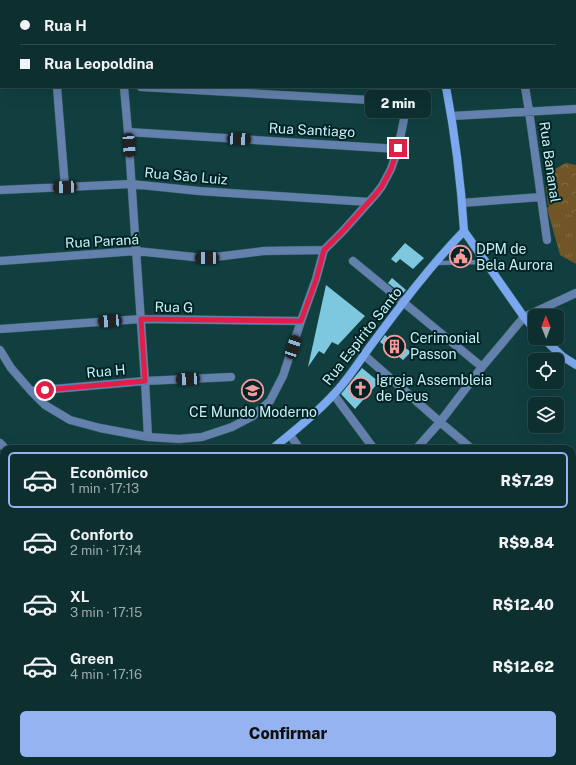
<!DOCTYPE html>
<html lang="pt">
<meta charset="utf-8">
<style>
:root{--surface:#0d2f30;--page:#163738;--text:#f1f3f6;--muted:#9aa9ab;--line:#2d4a4c;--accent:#95b2f1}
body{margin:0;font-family:"Public Sans",sans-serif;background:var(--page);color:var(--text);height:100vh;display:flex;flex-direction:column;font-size:15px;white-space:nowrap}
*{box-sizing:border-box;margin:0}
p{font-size:13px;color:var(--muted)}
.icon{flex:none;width:22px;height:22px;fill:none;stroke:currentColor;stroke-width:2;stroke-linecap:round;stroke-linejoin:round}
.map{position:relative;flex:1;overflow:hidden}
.details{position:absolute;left:0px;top:445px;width:576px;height:320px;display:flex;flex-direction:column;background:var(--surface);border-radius:12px 12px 0 0;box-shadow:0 4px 16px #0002,0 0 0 1px var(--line)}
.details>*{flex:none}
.banner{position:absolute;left:0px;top:0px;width:576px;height:88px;box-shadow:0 4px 16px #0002,0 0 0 1px var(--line);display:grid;align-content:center;height:88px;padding:0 20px;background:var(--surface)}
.needle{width:26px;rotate:359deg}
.controls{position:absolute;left:528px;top:309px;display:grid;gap:8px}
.controls a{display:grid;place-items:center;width:36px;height:36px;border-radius:6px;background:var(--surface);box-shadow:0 4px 16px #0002,0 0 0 1px var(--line);font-size:20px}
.end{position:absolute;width:18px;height:18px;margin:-9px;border:5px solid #e11d48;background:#fff;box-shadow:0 0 0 2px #fff}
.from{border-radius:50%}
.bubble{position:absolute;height:28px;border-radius:6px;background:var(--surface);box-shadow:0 4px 16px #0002,0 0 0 1px var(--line);font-size:13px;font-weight:800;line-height:28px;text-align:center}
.car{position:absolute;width:12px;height:24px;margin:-12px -6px;border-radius:5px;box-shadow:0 0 3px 1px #0007;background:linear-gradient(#222 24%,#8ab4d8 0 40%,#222 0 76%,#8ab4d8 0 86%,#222 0)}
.banner b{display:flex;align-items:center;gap:14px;height:38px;font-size:15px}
.banner b+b{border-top:1px solid var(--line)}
.banner i{width:10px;height:10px;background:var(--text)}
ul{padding:7px 0 0;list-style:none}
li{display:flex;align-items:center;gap:12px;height:56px;margin:0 8px 6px;padding:0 12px;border:2px solid transparent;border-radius:6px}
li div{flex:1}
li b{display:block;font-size:15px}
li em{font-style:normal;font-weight:800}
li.selected{border-color:var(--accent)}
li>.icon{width:36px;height:36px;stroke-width:1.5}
.action{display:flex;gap:8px;margin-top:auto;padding:8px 20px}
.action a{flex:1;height:46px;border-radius:6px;background:var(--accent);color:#111;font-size:16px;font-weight:800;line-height:46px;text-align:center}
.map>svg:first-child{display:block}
.grass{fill:url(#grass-tufts)}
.forest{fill:url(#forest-crowns)}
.building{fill:#7ec8df}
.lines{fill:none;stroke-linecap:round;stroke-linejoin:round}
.lane-casing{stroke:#325f60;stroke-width:5}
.street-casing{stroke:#325f60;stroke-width:9}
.secondary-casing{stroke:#325f60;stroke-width:9}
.lane{stroke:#6480ac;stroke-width:4}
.street{stroke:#6480ac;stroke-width:8}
.secondary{stroke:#7ba8ee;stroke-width:8}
.route{stroke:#e11d48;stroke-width:5}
.labels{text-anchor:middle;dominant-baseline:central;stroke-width:4;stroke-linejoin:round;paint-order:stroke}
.street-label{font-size:14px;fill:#c9f0f1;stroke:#002426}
.poi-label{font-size:14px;fill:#c9f0f1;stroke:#002426;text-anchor:start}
</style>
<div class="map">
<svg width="576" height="765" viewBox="0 0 576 765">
<defs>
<pattern id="grass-tufts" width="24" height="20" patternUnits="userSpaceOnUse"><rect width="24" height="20" fill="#715526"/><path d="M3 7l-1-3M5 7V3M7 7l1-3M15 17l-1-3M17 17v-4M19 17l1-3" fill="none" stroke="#846e46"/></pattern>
<pattern id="forest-crowns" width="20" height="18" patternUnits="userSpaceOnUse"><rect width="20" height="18" fill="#715526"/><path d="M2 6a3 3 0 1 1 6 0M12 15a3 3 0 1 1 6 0" fill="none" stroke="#846e46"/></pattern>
</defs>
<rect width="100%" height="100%" fill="#113f40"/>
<!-- grass -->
<path class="grass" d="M549,206L551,208L576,216V264L560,255L547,208Z"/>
<!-- forest -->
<path class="forest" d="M566,163L576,165V216L550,208L548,204L546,188L549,177L555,169Z"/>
<!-- building -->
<path class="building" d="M405,243L424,258L413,269L400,259L396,263L391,259Z
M392,278L406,290L402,294L388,283Z
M326,285L365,316L338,345L332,342L324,354L319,351L308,367Z
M385,335L388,338L389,336L411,352L403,360L380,342Z
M362,368L379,382L355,409L341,394Z"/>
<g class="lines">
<defs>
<path id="lane" d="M437,263L486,262"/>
<path id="street" d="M50,0V1
M117,0V1
M312,0L316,1
M351,0L352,1
M371,0V1
M508,0V1
M517,0L518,1
M0,42H1
M575,74L576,75
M57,87L65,187
M124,87L128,132L145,381L148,437
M141,87L405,102
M525,87L529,111L547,240
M452,116L576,109
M128,132L398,149
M0,190L131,184L199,191L369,202
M462,203L541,197
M0,261L136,251L194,257L207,258L264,251L324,250
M353,261L482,367
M0,329L141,319L301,321
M0,350L11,368L31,391L45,405L70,420L100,428L148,437L179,439L202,437L232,427L253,416L270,401L283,376L301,321L316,279L324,250L343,231L376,194L382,186L391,169L398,149L405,114V100L402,87
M364,355L440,422L472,449
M31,391L145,381L231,377
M334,395L374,449
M290,435L300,449
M0,443L6,449
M416,449L440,422L482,367L524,317L576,293
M572,479L576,478
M572,529L576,527
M0,542L4,545
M572,577L576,575
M572,638L576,636
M0,660L4,656
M572,696L576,695
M0,705L4,709
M572,710L576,717
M0,733L4,730
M74,761L85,765
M177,761L196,765
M347,761L350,765
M536,761L539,765
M55,765L59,761
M157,765L162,761
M255,765L261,761
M356,765L361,761
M452,765L457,761
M570,765L576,763"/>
<path id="secondary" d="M429,0V1
M446,87C455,134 461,183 464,231
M464,231L524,317L535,330
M543,338L562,356L576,365
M272,449C293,432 315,415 333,395C348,380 359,361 372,344C401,305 430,266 464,231
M0,633L4,637"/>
</defs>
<!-- lane casing -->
<use href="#lane" class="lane-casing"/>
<!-- street casing -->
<use href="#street" class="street-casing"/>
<!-- secondary casing -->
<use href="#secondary" class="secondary-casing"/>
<!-- lane -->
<use href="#lane" class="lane"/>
<!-- street -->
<use href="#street" class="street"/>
<!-- secondary -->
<use href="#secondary" class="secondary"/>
</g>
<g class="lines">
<!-- route -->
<path class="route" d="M45,390L145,381L141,319L301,321L316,280L324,250L343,231L376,194L382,186L391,169L398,148"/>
</g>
<!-- icons -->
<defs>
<symbol id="civic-ring" viewBox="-11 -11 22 22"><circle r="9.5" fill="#002426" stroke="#f59b9c" stroke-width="1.5"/><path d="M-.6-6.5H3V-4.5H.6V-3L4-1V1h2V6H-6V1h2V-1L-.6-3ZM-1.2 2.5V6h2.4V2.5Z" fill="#f59b9c"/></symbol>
<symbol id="building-ring" viewBox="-11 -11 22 22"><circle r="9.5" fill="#002426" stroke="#f59b9c" stroke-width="1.5"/><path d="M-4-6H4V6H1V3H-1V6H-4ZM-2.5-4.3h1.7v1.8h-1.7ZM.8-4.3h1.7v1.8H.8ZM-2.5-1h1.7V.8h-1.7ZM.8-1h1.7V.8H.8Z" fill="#f59b9c"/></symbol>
<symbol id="church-ring" viewBox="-11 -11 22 22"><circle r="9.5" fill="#002426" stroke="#f59b9c" stroke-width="1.5"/><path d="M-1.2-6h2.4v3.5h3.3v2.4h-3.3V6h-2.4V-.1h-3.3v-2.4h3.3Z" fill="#f59b9c"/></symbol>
<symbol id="school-ring" viewBox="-11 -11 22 22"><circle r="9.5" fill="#002426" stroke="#f59b9c" stroke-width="1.5"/><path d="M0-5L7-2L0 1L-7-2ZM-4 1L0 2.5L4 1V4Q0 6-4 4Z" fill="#f59b9c"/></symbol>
</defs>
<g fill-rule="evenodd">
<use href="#civic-ring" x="448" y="244" width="25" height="25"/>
<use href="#building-ring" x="382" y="334" width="25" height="25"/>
<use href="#church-ring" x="348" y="376" width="25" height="25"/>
<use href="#school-ring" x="240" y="378" width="25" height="25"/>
</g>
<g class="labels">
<!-- street labels -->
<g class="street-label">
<text transform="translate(312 130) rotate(3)">Rua Santiago</text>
<text transform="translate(550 162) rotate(82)">Rua Bananal</text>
<text transform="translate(186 176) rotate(5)">Rua São Luiz</text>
<text transform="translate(102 241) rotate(-3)">Rua Paraná</text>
<text transform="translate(174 307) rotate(1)">Rua G</text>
<text transform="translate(362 336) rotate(-52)">Rua Espírito Santo</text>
<text transform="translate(106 371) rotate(-5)">Rua H</text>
</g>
<!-- poi labels -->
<g class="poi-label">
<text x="476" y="249">DPM de<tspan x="476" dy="16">Bela Aurora</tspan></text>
<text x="410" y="338">Cerimonial<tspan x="410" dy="16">Passon</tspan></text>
<text x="376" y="380">Igreja Assembleia<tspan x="376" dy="16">de Deus</tspan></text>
<text x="253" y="412" text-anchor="middle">CE Mundo Moderno</text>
</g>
</g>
</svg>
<div class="controls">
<a><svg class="needle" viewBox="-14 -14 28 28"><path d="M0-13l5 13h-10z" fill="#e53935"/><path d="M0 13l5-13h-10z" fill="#9aa9ab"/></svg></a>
<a><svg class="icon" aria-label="locate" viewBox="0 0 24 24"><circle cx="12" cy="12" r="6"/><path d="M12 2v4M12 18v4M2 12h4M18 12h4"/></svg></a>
<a><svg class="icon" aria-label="layers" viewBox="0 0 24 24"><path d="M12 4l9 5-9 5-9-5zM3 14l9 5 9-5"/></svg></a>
</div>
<i class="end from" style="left:45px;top:390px"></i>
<i class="end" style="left:398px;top:148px"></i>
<div class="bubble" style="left:365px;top:90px;width:66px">2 min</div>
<i class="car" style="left:239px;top:139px;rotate:93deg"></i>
<i class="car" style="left:129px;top:145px;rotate:176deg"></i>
<i class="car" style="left:65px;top:187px;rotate:268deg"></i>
<i class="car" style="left:207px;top:258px;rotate:271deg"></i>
<i class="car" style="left:110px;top:321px;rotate:266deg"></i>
<i class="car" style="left:293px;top:347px;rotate:18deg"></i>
<i class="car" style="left:188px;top:379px;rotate:267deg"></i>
<div class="banner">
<b><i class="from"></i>Rua H</b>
<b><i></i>Rua Leopoldina</b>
</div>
<section class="details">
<ul>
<li class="selected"><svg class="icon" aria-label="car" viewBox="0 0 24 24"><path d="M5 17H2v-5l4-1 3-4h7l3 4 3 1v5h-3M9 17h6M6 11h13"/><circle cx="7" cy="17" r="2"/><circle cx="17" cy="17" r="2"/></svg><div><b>Econômico</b><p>1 min · 17:13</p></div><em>R$7.29</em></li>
<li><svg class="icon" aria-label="car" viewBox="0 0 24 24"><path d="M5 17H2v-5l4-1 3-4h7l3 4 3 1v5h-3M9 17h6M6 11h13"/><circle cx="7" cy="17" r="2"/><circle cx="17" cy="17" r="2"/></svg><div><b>Conforto</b><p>2 min · 17:14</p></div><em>R$9.84</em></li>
<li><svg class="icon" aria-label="car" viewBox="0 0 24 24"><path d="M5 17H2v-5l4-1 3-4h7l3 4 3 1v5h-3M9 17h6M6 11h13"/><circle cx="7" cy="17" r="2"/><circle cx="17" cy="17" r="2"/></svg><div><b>XL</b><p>3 min · 17:15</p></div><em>R$12.40</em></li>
<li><svg class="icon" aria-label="car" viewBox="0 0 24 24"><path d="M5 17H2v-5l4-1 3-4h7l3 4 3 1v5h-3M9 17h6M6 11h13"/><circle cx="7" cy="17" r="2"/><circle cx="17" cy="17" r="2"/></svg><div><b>Green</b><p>4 min · 17:16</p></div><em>R$12.62</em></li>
</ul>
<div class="action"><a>Confirmar</a></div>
</section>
</div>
